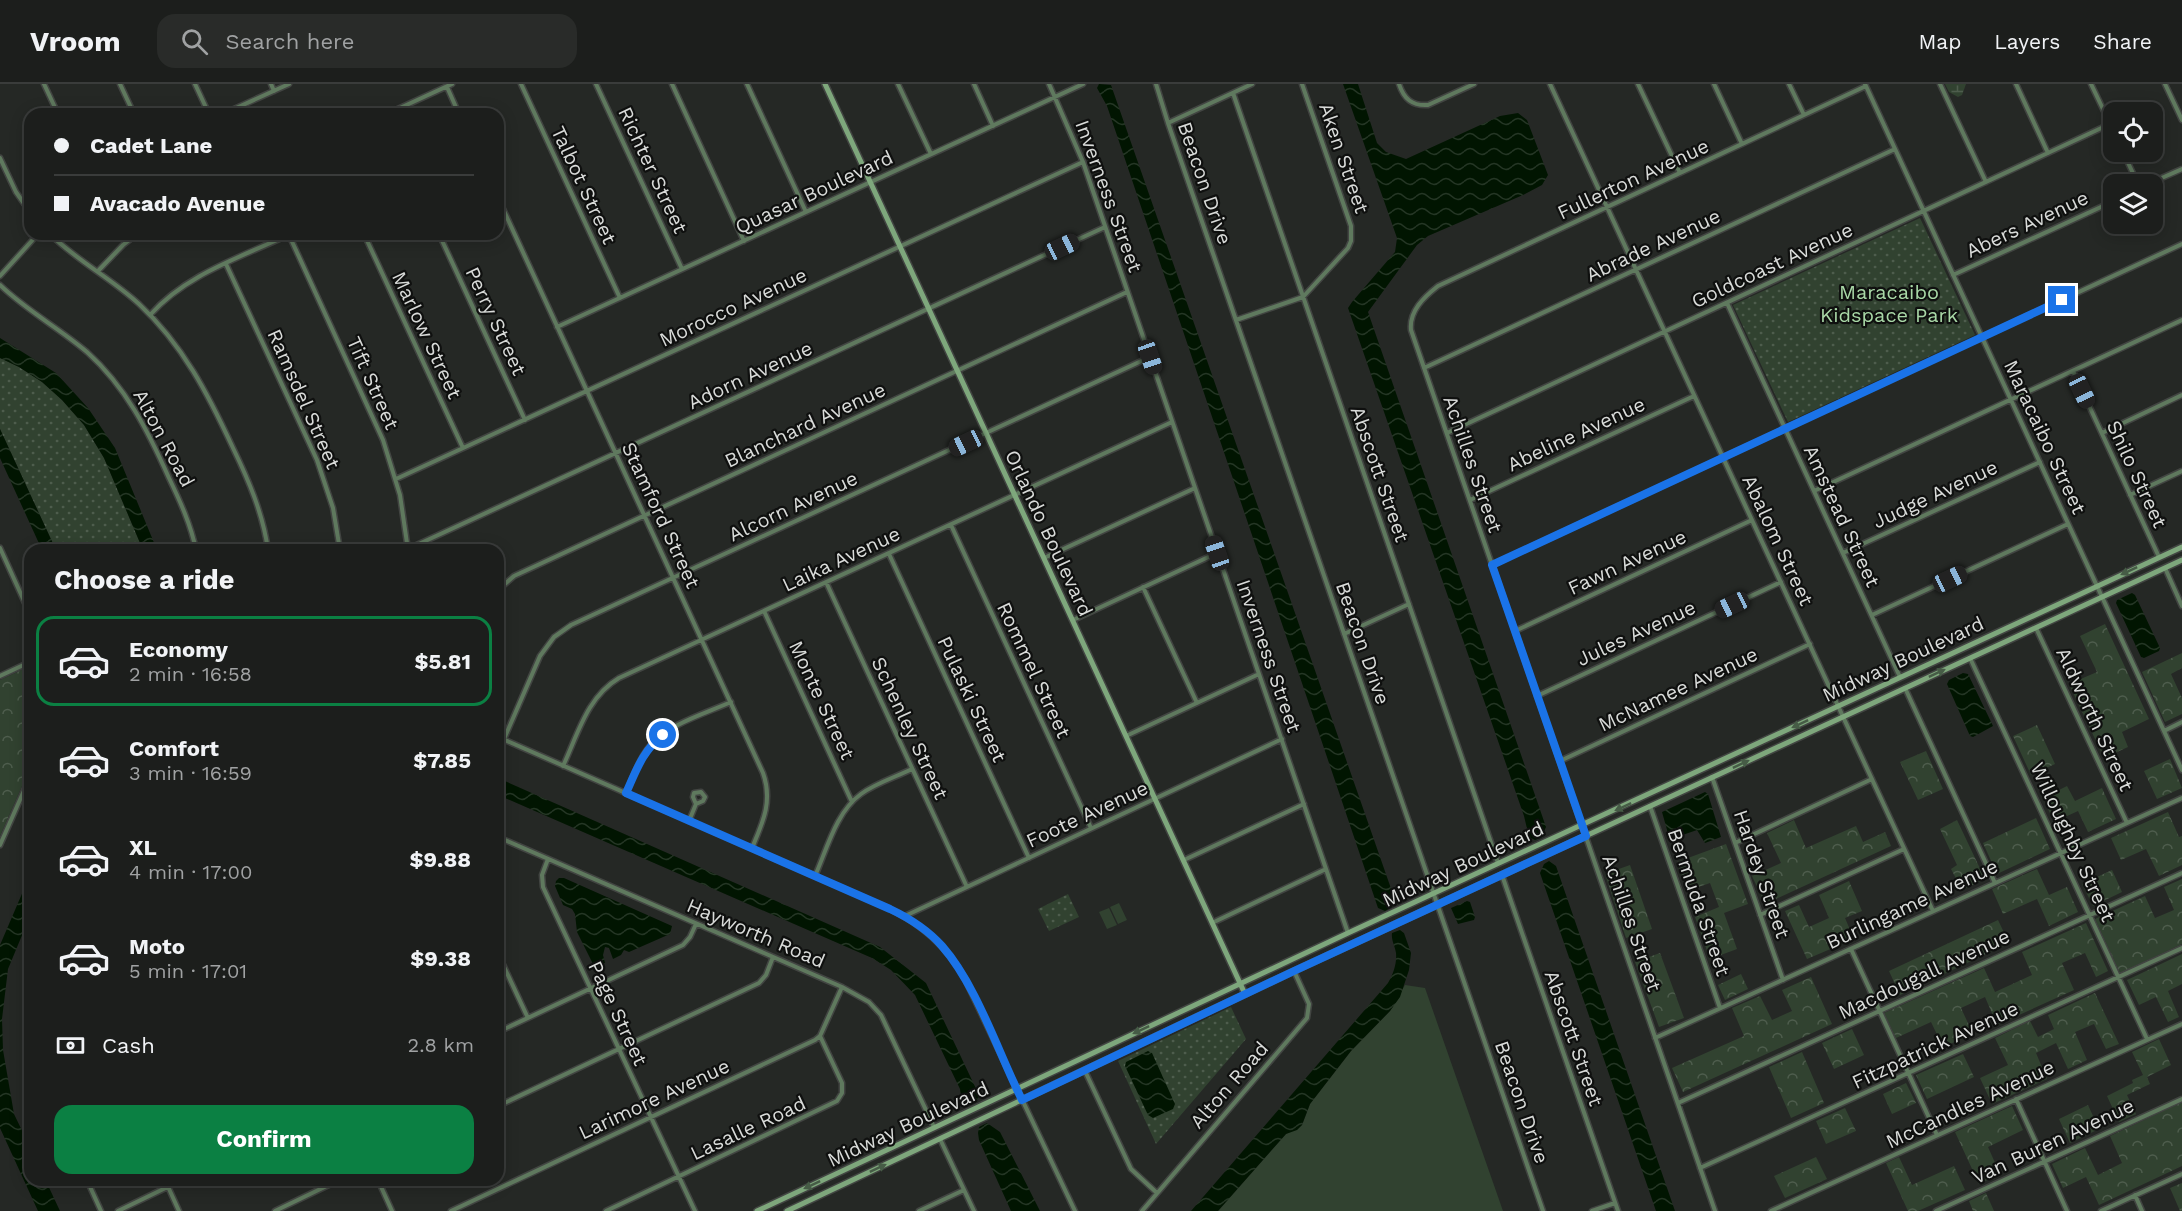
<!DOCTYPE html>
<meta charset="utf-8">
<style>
:root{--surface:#1c1e1c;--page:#292b29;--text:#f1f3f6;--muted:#a0a2a3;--line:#3a3c3b;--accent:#0b8043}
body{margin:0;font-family:"Work Sans",sans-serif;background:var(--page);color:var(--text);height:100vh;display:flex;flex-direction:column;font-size:22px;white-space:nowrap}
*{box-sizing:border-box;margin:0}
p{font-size:20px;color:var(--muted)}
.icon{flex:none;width:33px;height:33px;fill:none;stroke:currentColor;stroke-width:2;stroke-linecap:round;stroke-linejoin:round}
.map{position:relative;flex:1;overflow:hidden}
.details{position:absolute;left:24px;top:460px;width:480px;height:642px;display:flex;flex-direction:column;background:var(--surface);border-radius:18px;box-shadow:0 3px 15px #0003,0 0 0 2px var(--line)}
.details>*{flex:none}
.hud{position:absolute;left:24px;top:24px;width:480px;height:132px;border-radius:18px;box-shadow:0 3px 15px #0003,0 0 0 2px var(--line);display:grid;align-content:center;height:132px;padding:0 30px;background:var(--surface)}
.fabs{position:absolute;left:2103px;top:18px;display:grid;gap:12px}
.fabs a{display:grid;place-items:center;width:60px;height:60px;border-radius:12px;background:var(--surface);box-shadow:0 3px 15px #0003,0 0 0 2px var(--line);font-size:30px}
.end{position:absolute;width:27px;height:27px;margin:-14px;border:8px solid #1a73e8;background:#fff;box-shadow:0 0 0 3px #fff}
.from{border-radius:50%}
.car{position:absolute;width:18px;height:36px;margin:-18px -9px;border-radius:8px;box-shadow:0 0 4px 2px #0007;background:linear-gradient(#222 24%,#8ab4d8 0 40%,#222 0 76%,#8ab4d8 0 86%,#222 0)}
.hud b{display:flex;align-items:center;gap:21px;height:57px;font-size:22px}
.hud b+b{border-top:2px solid var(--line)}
.hud i{width:15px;height:15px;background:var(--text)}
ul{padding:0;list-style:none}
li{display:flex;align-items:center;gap:18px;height:90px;margin:0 12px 9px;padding:0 18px;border:3px solid transparent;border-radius:18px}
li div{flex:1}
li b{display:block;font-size:22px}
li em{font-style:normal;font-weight:700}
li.current{border-color:var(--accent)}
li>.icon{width:54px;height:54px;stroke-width:1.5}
h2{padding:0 30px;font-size:27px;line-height:72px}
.pay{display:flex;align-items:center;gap:15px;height:66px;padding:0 30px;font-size:22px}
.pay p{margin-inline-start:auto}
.cta{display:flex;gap:12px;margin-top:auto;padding:12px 30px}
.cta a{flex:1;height:69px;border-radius:18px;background:var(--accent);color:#fff;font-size:24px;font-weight:700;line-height:69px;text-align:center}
header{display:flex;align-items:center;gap:36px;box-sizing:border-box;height:84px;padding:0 30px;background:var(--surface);border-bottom:2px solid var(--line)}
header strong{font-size:28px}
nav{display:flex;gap:33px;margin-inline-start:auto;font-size:21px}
.search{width:420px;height:54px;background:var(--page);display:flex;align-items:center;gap:15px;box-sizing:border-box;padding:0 21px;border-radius:18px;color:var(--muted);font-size:22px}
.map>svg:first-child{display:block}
.green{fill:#314230}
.forest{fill:url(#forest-crowns)}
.wetland{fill:url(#wetland-marsh)}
.park{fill:url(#park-dots)}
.water{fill:url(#water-waves)}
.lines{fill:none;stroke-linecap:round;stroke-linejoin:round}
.street-casing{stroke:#424542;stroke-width:7}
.secondary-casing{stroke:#424542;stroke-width:8}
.street{stroke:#5f795e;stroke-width:4}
.secondary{stroke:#7ea77c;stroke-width:5}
.oneway{fill:#465c46}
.route{stroke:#1a73e8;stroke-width:8}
.labels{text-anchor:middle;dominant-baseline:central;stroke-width:4.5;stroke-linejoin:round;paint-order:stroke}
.street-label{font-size:20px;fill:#d9dbd9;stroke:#0f100f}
.park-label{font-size:20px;fill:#a9d8a7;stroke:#0f100f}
</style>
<header>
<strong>Vroom</strong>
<div class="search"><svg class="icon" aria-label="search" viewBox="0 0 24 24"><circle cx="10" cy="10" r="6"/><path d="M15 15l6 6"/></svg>Search here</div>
<nav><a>Map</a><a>Layers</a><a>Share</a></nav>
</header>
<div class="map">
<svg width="2182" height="1127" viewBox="0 0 2182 1127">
<defs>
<pattern id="forest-crowns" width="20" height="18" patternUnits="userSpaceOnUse" patternTransform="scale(1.5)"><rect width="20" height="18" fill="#314230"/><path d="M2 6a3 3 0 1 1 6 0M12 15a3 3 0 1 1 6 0" fill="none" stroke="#4e5d4d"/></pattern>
<pattern id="wetland-marsh" width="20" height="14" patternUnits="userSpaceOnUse" patternTransform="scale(1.5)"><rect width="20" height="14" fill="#314230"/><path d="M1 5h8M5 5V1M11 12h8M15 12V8" fill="none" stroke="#4e5d4d"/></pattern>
<pattern id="park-dots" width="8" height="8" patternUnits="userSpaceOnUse" patternTransform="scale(1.5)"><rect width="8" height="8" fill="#314230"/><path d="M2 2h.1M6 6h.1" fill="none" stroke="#4e5d4d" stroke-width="1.8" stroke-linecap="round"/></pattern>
<pattern id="water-waves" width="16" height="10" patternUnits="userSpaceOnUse" patternTransform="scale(1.5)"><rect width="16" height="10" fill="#011501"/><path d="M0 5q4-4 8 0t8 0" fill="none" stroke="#253625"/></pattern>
</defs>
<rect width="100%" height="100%" fill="#252825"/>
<!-- green -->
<path class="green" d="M1119,819L1127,836L1118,840L1110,823Z
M1109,824L1117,841L1107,845L1099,828Z
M1405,901L1425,904L1503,1127H1218L1286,1050L1302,1041L1310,1020L1351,967L1390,927Z"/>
<!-- forest -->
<path class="forest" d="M2105,540L2149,635L2122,648L2128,663L2104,674L2069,600L2097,588L2080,552Z
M2182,569V584L2171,590L2182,614V630L2165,638L2142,588Z
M30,582V684L0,752V596Z
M2037,641L2055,680L2031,691L2013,652Z
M1926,667L1943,705L1918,716L1900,678Z
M2170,675L2182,704L2157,715L2144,687Z
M2067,702L2075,717L2102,704L2116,735L2088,748L2078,727L2054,738L2043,714Z
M2168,728L2179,753L2182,752V781L2159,792L2146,765L2121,776L2111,754Z
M2036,734L2050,765L1997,790L1983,759Z
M1794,736L1806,764L1856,742L1863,758L1885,748L1891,762L1765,820L1752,792L1781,779L1767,749Z
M1957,736L1985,795L1962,806L1951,785L1957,781L1940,745Z
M1726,760L1748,820L1724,829L1737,865L1710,875L1695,833L1719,823L1710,799L1687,807L1677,778Z
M1630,781L1652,845L1626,854L1605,790Z
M2037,785L2049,811L2067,803L2078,828L2049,842L2037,815L2003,830L1992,805Z
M2112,786L2122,808L2093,822L2082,800Z
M2182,795V860L2120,889L2095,835L2145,812L2155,834L2174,826L2164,803Z
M1849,797L1862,827L1845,834L1854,855L1807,875L1785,827L1799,821L1809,843L1829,834L1819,811Z
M1998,836L2009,859L1900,911L1889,887Z
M2086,839L2108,887L2096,893L2085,869L2062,879L2074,906L1997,941L1985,913L1961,924L1973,950L1943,963L1931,938L1896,954L1884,929L1984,884L1995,908L2032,891L2022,868Z
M1660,869L1684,934L1659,943L1635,878Z
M2182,870V900L2168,907L2179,933L2168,938L2156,913L2139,921L2127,896Z
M1741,890L1748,905L1725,916L1718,901Z
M1811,893L1832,940L1683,1008L1672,984L1744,952L1732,924L1760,912L1772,936L1792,927L1782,906Z
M2095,909L2119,960L2106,965L2094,940L2075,948L2087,976L2068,985L2056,959L2036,969L2047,995L1992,1020L1980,994L2008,981L1995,954L2030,937L2038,953L2054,945L2048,931Z
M1852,945L1864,971L1834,985L1822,959Z
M2159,955L2171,981L2147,993L2150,1000L2127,1011L2136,1030L2119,1038L2107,1012L2133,999L2132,996L2143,991L2132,968Z
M1802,968L1824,1019L1791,1034L1769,983Z
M1963,970L1974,993L1927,1015L1916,991Z
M1906,999L1916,1019L1892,1030L1883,1010Z
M2182,1018V1082L2099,1121L2086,1093L2063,1104L2052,1080L2085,1064L2098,1091L2122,1079L2110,1052Z
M2088,1021L2099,1045L2070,1059L2059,1035Z
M2012,1022L2023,1046L1988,1063L2000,1090L1979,1100L1955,1048Z
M1845,1024L1856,1047L1826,1060L1816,1037Z
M1816,1073L1827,1095L1785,1114L1774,1092Z
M1899,1073L1912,1101L1954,1082L1965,1106L1918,1127H1908L1886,1079Z
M2182,1099V1127H2180L2170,1104Z
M1986,1109L1994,1127H1973L1969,1117Z"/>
<!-- wetland -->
<path class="wetland" d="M1945,0H1966L1962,11L1958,13L1949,8Z"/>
<!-- park -->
<path class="park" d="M1920,134L1975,251L1788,338L1733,221Z
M0,274L19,283L42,298L62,316L84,341L104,374L143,466H56L0,345Z
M1068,810L1079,833L1049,847L1038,825Z
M1231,923L1246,955L1156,1060L1118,977Z"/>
<!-- water -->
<path class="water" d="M1099,0L1111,1L1395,816L1392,823L1385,827L1378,824L1107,22L1097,4Z
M1343,0H1358L1377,59L1386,68L1406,75L1500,32L1518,29L1527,36L1548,91L1542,101L1523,111L1428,152L1417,161L1368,228L1546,743L1541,754L1535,756L1529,753L1524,732L1348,224L1352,218L1395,168L1397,154Z
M0,254L56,289L88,324L115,364L157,466H143L104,374L84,341L62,316L42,298L19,283L0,274Z
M0,345L56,466H42L0,374Z
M2132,509L2135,511L2160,564L2159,567L2144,574L2141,573L2116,519L2117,516Z
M1963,589L1968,590L1993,642L1973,653L1970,652L1947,600L1949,596Z
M498,694L880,863L926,899L979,1011L977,1017L968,1021L962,1018L960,1005L915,911L891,886L872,874L498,711Z
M1705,708L1708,710L1721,753L1705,759L1697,746L1671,755L1669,753L1662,728Z
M1549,777L1556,782L1675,1127H1656L1540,789L1544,780Z
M30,791V832L8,885L2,935L3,966L14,1030L30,1063V1096L46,1097L60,1127H38L0,1044V861Z
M559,794H564L672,842L670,850L629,868L624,866L621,871L613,875L609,864L605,863L603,871L605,879L595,884L577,848L575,830L572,825L563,821L555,802L556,797Z
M1467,817L1470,818L1475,833L1474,836L1458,840L1451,824Z
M1400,846L1404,849L1411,869L1409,886L1400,913L1390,927L1351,967L1310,1020L1302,1041L1297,1046L1286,1050L1218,1127H1191L1388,899C1393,890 1397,880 1396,869C1395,862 1391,856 1392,849Z
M1148,967L1152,969L1175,1020L1173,1025L1153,1034L1148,1031L1125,982L1126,978Z
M987,1039L1000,1048L1040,1127H1011L979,1056L978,1049L979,1043Z"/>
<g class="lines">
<defs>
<path id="street" d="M44,0L58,30
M120,0L134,30
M195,0L209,30
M271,0L274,7
M521,0L620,214
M596,0L682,185
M672,0L744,157
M747,0L806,128
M898,0L931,70
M974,0L993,42
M1049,0L1083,78L1348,849
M1156,0L1168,39L1543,1127
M1399,0C1404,15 1412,22 1428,21L1474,0
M1550,0L1933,827
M1638,0L1680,89
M1714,0L1742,60
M1789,0L1804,31
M1865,0L2182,686
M1940,0L1986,98
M2016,0L2048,69
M2091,0L2114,48
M2165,0L2182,36
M447,3L459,30
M1233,9L1498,779
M223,30L289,0
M387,30L452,0
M1168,39L1252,0
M2123,68L2138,100
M0,74L16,108L30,128
M2148,100L2182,85
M498,114L763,689C773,717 763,738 752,764
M50,150C77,177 111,194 139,220C183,261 208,310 233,364C249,397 263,430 268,466
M364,150L463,364
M439,150L525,336
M289,151L383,356L400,411L408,466
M226,180L317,376L333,424L340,466
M98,187L123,161L137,150
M1953,191L2114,117
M0,192L38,150
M0,201C27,227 59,244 87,268C126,303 148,347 169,394C180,417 191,441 196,466
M1727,219L1900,593
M150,231C186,190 242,173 290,150
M1236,236L1303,213L1348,164L1351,157V142L1302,0
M557,243L1083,0
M1424,284L1895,65
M2073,287L2159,473
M1447,349L2110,40
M2102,349L2182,311
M396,395L1083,78
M1814,407L2182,236
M2130,411L2182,387
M1470,416L1694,312
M951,441L1091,744
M0,464L30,530
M408,465L1105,143
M1843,469L2040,378
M889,470L1029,774
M1044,474L1195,404
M1492,481L2182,160
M2165,484L2182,522
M826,498L967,803
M1143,503L1197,619
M498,506L514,492L1127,208
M764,527L852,718
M1872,531L2068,440
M1073,536L1217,469
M2036,544L2127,739
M1515,547L1752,436
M1344,550L1409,520
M1970,574L2147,955
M0,592L30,578
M1905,604L1995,799
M1537,612L1781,498
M2164,647L2182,638
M1126,652L1259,590
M498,653L890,825C921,840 945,861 963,891L1075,1127
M504,655L540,572L554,553L571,541L1150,273
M1560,677L1810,560
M563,682C578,650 587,613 619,594L1172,338
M1712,693L1783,896
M626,709C633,694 638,676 649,663C668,640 704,630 731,618
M1650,722L1720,924
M689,737L696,720L703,717L705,713L701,708L694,709L693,713L696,720
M498,753L842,903L869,918L881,931L934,1043
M1735,759L1872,695
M0,761L30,693
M548,775L542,791L543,803L695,1127
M1184,776L1304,720
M1502,791L1618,1127
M815,792C827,765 836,728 861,710C876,699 896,693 912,685
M1760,831L1904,765
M905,832L1282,655
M1212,839L1326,785
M1851,865L1937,1051
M498,870L528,934
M498,948L683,861L690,853L696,840
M1655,954L2182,714
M1085,987L1131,1085L1157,1109
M2016,1015L2067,1127
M1678,1019L2182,789
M498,1022L759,899L766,891L773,873
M940,1055L974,1127
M1700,1084L2182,864
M87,1096L101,1127
M165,1096L179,1127
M378,1096L392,1127
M2135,1111L2142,1127
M118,1127L182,1096
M275,1127L339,1096
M451,1127L815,956L820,952L842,903
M606,1127L837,1017L842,1009V999L820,952
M919,1127L964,1106
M1142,1127L1307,934L1309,920L1294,887
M1592,1127L1615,1119
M1715,1127L1411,246C1409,227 1424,213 1438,202L1866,2
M1771,1127L2182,940
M1936,1127L2182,1015
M2101,1127L2182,1090"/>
<path id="secondary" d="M825,0L1245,910
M757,1127L1348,849L2182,463
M787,1127L1294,887L2182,476"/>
</defs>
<!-- street casing -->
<use href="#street" class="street-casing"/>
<!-- secondary casing -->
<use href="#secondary" class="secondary-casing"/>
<!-- street -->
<use href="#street" class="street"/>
<!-- secondary -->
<use href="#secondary" class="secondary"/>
</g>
<!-- one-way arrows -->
<defs><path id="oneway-solid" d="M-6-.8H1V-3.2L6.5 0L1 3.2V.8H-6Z" transform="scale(1.5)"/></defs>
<g class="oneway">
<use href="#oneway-solid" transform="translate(2129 487) rotate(155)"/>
<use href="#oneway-solid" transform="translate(1937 589) rotate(-25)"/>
<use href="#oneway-solid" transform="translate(1800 640) rotate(155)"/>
<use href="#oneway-solid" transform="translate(1741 680) rotate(-25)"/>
<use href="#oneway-solid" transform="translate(1623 723) rotate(155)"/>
<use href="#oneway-solid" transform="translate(1141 946) rotate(155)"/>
<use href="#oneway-solid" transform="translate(878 1084) rotate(-25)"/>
<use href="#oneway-solid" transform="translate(812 1101) rotate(155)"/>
</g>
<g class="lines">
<!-- route -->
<path class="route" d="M663,651C643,666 636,687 626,709L890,825C909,834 927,845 942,862C977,902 998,968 1022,1016L1294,887L1586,752L1492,481L2062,216"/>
</g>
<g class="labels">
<!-- street labels -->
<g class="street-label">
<text transform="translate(1344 74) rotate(71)">Aken Street</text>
<text transform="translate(653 86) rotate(65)">Richter Street</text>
<text transform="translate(1633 95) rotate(-25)">Fullerton Avenue</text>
<text transform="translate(1205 99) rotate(71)">Beacon Drive</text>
<text transform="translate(584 101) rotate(65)">Talbot Street</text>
<text transform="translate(814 108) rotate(-25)">Quasar Boulevard</text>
<text transform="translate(1109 112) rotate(70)">Inverness Street</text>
<text transform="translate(2027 140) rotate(-25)">Abers Avenue</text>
<text transform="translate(1653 161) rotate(-25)">Abrade Avenue</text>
<text transform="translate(1772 181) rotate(-25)">Goldcoast Avenue</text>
<text transform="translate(733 223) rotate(-25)">Morocco Avenue</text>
<text transform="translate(496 237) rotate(65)">Perry Street</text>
<text transform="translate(427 251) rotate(65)">Marlow Street</text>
<text transform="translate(750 291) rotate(-25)">Adorn Avenue</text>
<text transform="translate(373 299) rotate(66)">Tift Street</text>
<text transform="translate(304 315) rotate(66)">Ramsdel Street</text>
<text transform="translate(805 341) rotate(-25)">Blanchard Avenue</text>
<text transform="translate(1576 350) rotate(-25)">Abeline Avenue</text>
<text transform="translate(2045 353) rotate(65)">Maracaibo Street</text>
<text transform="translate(164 354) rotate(62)">Alton Road</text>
<text transform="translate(1473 380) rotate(71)">Achilles Street</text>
<text transform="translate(1380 390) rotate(71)">Abscott Street</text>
<text transform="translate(2137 390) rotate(65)">Shilo Street</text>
<text transform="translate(1935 410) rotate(-25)">Judge Avenue</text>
<text transform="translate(793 422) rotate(-25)">Alcorn Avenue</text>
<text transform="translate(661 431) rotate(65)">Stamford Street</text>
<text transform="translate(1842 432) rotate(65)">Amstead Street</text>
<text transform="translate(1049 449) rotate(65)">Orlando Boulevard</text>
<text transform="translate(1778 456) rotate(65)">Abalom Street</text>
<text transform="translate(841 475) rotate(-25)">Laika Avenue</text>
<text transform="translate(1627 478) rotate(-25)">Fawn Avenue</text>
<text transform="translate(1636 549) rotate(-25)">Jules Avenue</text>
<text transform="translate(1363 559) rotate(71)">Beacon Drive</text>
<text transform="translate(1269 572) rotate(71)">Inverness Street</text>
<text transform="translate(1903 575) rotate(-25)">Midway Boulevard</text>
<text transform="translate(1034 586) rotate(65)">Rommel Street</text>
<text transform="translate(1678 605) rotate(-25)">McNamee Avenue</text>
<text transform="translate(972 615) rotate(65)">Pulaski Street</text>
<text transform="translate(822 616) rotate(65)">Monte Street</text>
<text transform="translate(2095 635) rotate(65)">Aldworth Street</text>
<text transform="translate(910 644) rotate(65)">Schenley Street</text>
<text transform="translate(1087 730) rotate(-25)">Foote Avenue</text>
<text transform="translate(2073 758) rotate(65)">Willoughby Street</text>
<text transform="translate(1463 780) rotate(-25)">Midway Boulevard</text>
<text transform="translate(1762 790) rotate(71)">Hardey Street</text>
<text transform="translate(1699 818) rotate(71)">Bermuda Street</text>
<text transform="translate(1912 820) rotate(-25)">Burlingame Avenue</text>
<text transform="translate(1632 839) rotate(71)">Achilles Street</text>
<text transform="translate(756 849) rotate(23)">Hayworth Road</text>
<text transform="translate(1924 890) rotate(-25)">Macdougall Avenue</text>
<text transform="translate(618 929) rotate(65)">Page Street</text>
<text transform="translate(1574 954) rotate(71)">Abscott Street</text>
<text transform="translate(1935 961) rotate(-25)">Fitzpatrick Avenue</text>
<text transform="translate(1229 1001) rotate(-49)">Alton Road</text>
<text transform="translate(654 1015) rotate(-25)">Larimore Avenue</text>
<text transform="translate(1522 1018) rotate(71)">Beacon Drive</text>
<text transform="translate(1970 1020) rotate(-25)">McCandles Avenue</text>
<text transform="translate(908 1040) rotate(-25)">Midway Boulevard</text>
<text transform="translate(748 1044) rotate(-25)">Lasalle Road</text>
<text transform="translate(2053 1057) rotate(-25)">Van Buren Avenue</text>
</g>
<!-- park labels -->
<g class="park-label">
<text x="1889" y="208">Maracaibo<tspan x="1889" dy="23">Kidspace Park</tspan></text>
</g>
</g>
</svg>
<div class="fabs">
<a><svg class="icon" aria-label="locate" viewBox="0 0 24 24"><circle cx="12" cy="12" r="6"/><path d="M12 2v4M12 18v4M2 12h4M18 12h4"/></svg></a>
<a><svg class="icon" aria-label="layers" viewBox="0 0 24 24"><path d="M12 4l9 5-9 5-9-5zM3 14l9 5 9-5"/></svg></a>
</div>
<i class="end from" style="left:663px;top:651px"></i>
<i class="end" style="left:2062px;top:216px"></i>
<i class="car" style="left:1062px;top:163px;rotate:65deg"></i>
<i class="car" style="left:1150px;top:273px;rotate:161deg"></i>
<i class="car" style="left:2082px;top:307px;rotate:155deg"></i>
<i class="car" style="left:966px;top:359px;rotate:245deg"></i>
<i class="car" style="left:1217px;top:469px;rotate:341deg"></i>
<i class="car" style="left:1950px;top:495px;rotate:65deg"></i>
<i class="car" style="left:1732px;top:521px;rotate:245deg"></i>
<div class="hud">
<b><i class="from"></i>Cadet Lane</b>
<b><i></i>Avacado Avenue</b>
</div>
<section class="details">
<h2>Choose a ride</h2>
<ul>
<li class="current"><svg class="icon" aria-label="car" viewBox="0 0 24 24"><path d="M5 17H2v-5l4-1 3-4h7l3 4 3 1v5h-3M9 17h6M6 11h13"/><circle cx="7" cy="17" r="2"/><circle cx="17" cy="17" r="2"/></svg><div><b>Economy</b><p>2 min · 16:58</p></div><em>$5.81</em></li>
<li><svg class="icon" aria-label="car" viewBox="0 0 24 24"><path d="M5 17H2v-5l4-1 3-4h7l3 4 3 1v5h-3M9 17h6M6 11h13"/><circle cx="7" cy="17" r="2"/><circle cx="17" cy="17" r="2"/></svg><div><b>Comfort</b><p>3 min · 16:59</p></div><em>$7.85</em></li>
<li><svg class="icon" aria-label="car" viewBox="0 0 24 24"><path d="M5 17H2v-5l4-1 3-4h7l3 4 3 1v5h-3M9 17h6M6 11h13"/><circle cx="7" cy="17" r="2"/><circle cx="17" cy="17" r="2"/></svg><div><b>XL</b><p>4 min · 17:00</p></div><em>$9.88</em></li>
<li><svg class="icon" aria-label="car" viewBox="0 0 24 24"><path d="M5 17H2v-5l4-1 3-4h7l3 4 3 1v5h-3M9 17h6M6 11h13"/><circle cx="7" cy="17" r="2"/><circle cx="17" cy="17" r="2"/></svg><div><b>Moto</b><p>5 min · 17:01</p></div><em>$9.38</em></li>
</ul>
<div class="pay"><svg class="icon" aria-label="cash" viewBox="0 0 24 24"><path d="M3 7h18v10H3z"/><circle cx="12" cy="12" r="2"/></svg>Cash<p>2.8 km</p></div>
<div class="cta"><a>Confirm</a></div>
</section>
</div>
